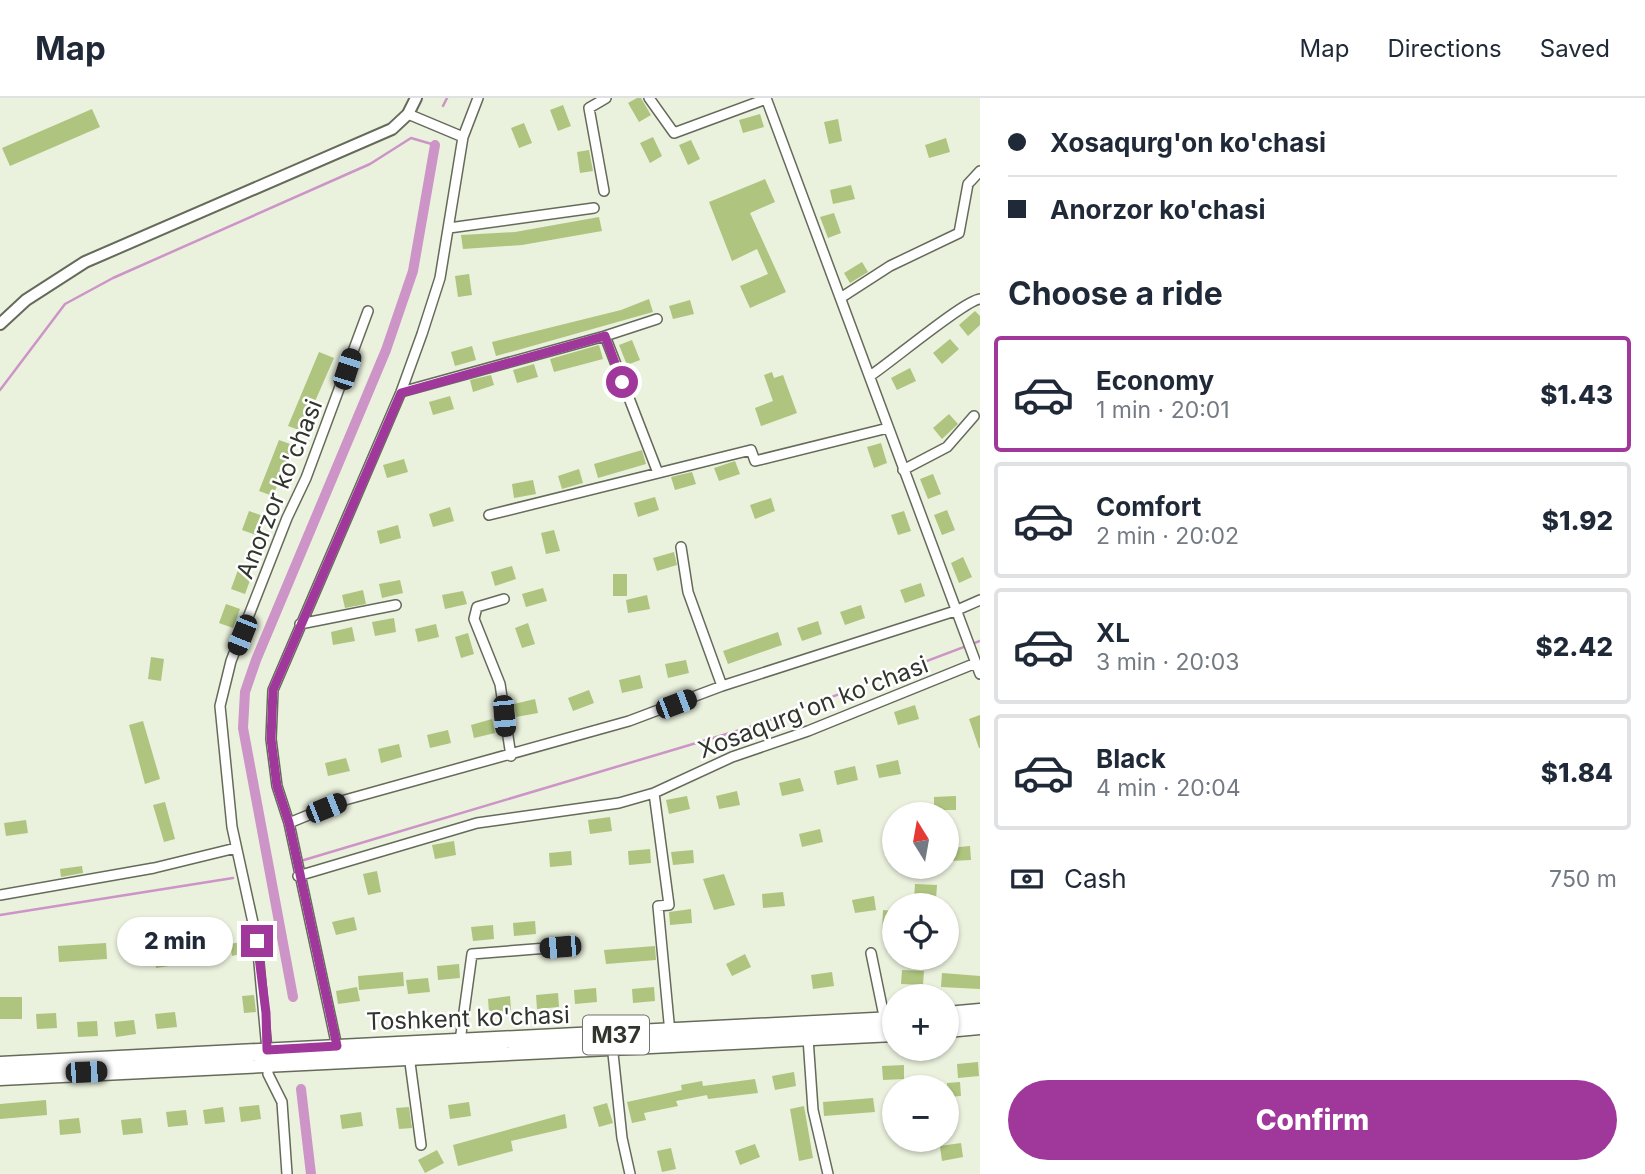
<!DOCTYPE html>
<meta charset="utf-8">
<style>
:root{--surface:#fff;--page:#f2f2f3;--text:#1f2937;--muted:#747a83;--line:#e0e1e3;--accent:#a0389b}
body{margin:0;font-family:Inter,sans-serif;background:var(--page);color:var(--text);height:100vh;display:flex;flex-direction:column;font-size:26px;white-space:nowrap}
*{box-sizing:border-box;margin:0}
p{font-size:23px;color:var(--muted)}
.icon{flex:none;width:38px;height:38px;fill:none;stroke:currentColor;stroke-width:2;stroke-linecap:round;stroke-linejoin:round}
.map{position:relative;flex:1;overflow:hidden}
.panel{display:flex;flex-direction:column;background:var(--surface);width:665px}
.panel>*{flex:none}
.top-card{display:grid;align-content:center;height:154px;padding:0 28px;background:var(--surface)}
.needle{width:46px;rotate:349deg}
.tools{position:absolute;left:882px;top:704px;display:grid;gap:14px}
.tools a{display:grid;place-items:center;width:77px;height:77px;border-radius:50%;background:var(--surface);box-shadow:0 2px 5px #0004;font-size:35px}
.end{position:absolute;width:32px;height:32px;margin:-16px;border:9px solid #a0389b;background:#fff;box-shadow:0 0 0 4px #fff}
.from{border-radius:50%}
.bubble{position:absolute;height:49px;border-radius:24px;background:var(--surface);box-shadow:0 2px 5px #0004;font-size:23px;font-weight:800;line-height:49px;text-align:center}
.car{position:absolute;width:21px;height:42px;margin:-21px -10px;border-radius:9px;box-shadow:0 0 5px 2px #0007;background:linear-gradient(#222 24%,#8ab4d8 0 40%,#222 0 76%,#8ab4d8 0 86%,#222 0)}
.top-card b{display:flex;align-items:center;gap:24px;height:66px;font-size:26px}
.top-card b+b{border-top:2px solid var(--line)}
.top-card i{width:18px;height:18px;background:var(--text)}
ul{padding:0;list-style:none}
li{display:flex;align-items:center;gap:21px;height:116px;margin:0 14px 10px;padding:0 14px;border:4px solid var(--line);border-radius:7px}
li div{flex:1}
li b{display:block;font-size:26px}
li em{font-style:normal;font-weight:800}
li.current{border-color:var(--accent)}
li>.icon{width:63px;height:63px;stroke-width:1.5}
h2{padding:0 28px;font-size:32px;line-height:84px}
.pay{display:flex;align-items:center;gap:18px;height:77px;padding:0 28px;font-size:26px}
.pay p{margin-inline-start:auto}
.cta{display:flex;gap:14px;margin-top:auto;padding:14px 28px}
.cta a{flex:1;height:80px;border-radius:42px;background:var(--accent);color:#fff;font-size:28px;font-weight:800;line-height:80px;text-align:center}
header{display:flex;align-items:center;gap:42px;box-sizing:border-box;height:98px;padding:0 35px;background:var(--surface);border-bottom:2px solid var(--line)}
header strong{font-size:33px}
nav{display:flex;gap:38px;margin-inline-start:auto;font-size:24px}
main{display:flex;flex:1;min-height:0}
.map>svg:first-child{display:block}
.lines{fill:none;stroke-linecap:round;stroke-linejoin:round}
.stream{stroke:#cc94c7;stroke-width:2.5}
.canal{stroke:#cc94c7;stroke-width:10}
.building{fill:#aec47f}
.minor-casing{stroke:#656b5a;stroke-width:12}
.tertiary-casing{stroke:#656b5a;stroke-width:14}
.trunk-casing{stroke:#656b5a;stroke-width:19}
.minor{stroke:#fff;stroke-width:9}
.tertiary{stroke:#fff;stroke-width:10}
.trunk{stroke:#fff;stroke-width:16}
.route{stroke:#a0389b;stroke-width:9}
.labels{text-anchor:middle;dominant-baseline:central;stroke-width:5;stroke-linejoin:round;paint-order:stroke}
.shield{fill:#fff;stroke:#70726c;stroke-width:2}
.shield-label{font-size:23px;font-weight:bold;fill:#32352d}
.street-label{font-size:24px;fill:#32352d;stroke:#fff}
</style>
<header>
<strong>Map</strong>
<nav><a>Map</a><a>Directions</a><a>Saved</a></nav>
</header>
<main>
<div class="map">
<svg width="980" height="1076" viewBox="0 0 980 1076">
<rect width="100%" height="100%" fill="#eaf1dd"/>
<g class="lines">
<!-- stream -->
<path class="stream" d="M443,8L447,0
M0,292L65,206L113,180L370,66L411,40L435,47
M304,762L760,626L980,543
M0,817L233,780"/>
<!-- canal -->
<path class="canal" d="M293,899L243,630L245,594L256,562L386,252L413,173L435,47
M301,991L311,1076"/>
</g>
<!-- building -->
<path class="building" d="M637,0H641L651,17L639,24L628,5Z
M563,7L571,28L558,33L550,12Z
M92,11L100,29L10,68L2,50Z
M760,16L764,29L743,35L739,22Z
M838,21L842,43L829,46L824,24Z
M524,25L532,45L519,50L511,30Z
M653,39L662,58L650,65L640,45Z
M946,40L950,54L929,60L925,47Z
M691,42L700,61L688,67L679,47Z
M589,52L593,73L580,75L577,54Z
M765,81L775,104L750,115L786,194L750,210L740,188L768,176L757,151L732,163L709,104Z
M851,87L855,101L833,106L830,92Z
M834,115L841,135L828,140L820,119Z
M599,119L602,133L522,147L463,151L461,137L515,134Z
M862,164L868,174L850,185L844,175Z
M469,176L472,197L458,199L455,178Z
M649,201L653,214L496,258L492,244L621,212Z
M690,202L694,216L673,221L669,208Z
M975,213L980,218V227L968,238L959,227Z
M950,241L959,251L942,266L933,255Z
M632,242L640,262L627,267L619,247Z
M599,247L603,261L554,274L550,261Z
M472,248L476,262L455,268L451,254Z
M319,254L334,260L302,333L288,328Z
M534,266L538,279L517,285L513,272Z
M910,270L916,283L897,292L891,280Z
M772,274L774,280L783,277L797,315L761,328L755,310L773,303L764,277Z
M491,277L494,287L473,294L470,282Z
M450,298L454,311L433,317L429,304Z
M949,316L958,326L942,341L933,330Z
M279,342L293,347L273,398L259,393Z
M881,345L887,365L874,370L867,349Z
M642,352L646,366L598,380L594,366Z
M404,361L408,374L387,380L383,367Z
M735,363L740,376L719,383L714,370Z
M579,371L583,385L562,391L558,378Z
M692,374L696,386L675,392L671,379Z
M933,376L941,396L928,401L920,381Z
M533,382L536,396L514,400L512,386Z
M655,399L659,412L638,419L634,405Z
M771,400L775,413L755,421L750,407Z
M450,409L454,423L433,429L429,416Z
M947,412L955,432L942,437L934,417Z
M249,413L263,418L256,437L242,432Z
M904,413L911,433L898,437L891,417Z
M398,427L401,440L380,446L377,433Z
M554,432L560,453L546,456L541,435Z
M674,454L677,467L657,473L653,460Z
M963,459L972,479L959,485L951,465Z
M512,468L516,481L495,488L491,474Z
M238,472L252,477L245,496L231,491Z
M613,476H627V498H613Z
M400,482L403,495L382,500L379,486Z
M921,485L925,498L905,505L900,492Z
M543,490L547,503L526,509L522,496Z
M363,492L366,506L345,510L342,497Z
M463,493L467,506L445,511L442,497Z
M647,497L650,511L628,515L626,502Z
M226,506L240,511L233,530L219,525Z
M861,507L865,520L845,527L840,514Z
M394,520L396,534L375,538L372,524Z
M818,523L822,536L802,543L797,530Z
M528,525L535,546L522,550L515,530Z
M436,526L439,539L418,544L415,531Z
M352,529L355,543L333,547L331,534Z
M778,534L782,547L728,566L723,553Z
M468,535L474,556L461,560L455,539Z
M151,559L164,561L161,583L148,581Z
M686,562L689,575L668,580L665,566Z
M640,577L643,590L622,595L619,582Z
M589,592L594,605L573,613L568,600Z
M535,601L538,615L516,619L514,606Z
M915,607L919,621L898,627L894,614Z
M980,617V650H979L969,621Z
M492,621L495,635L474,640L471,627Z
M143,623L160,681L145,686L129,627Z
M448,632L451,645L430,650L427,637Z
M399,646L402,659L381,665L378,651Z
M346,660L350,673L328,678L325,665Z
M898,662L901,676L879,680L876,667Z
M855,668L858,682L837,687L834,673Z
M800,680L804,693L782,698L779,685Z
M737,693L740,707L719,711L716,698Z
M687,698L690,711L669,716L666,702Z
M956,698V712H934V699Z
M165,704L175,741L164,744L153,707Z
M610,719L612,733L590,736L588,722Z
M26,722L28,735L6,738L4,725Z
M820,731L823,744L802,749L799,736Z
M454,743L456,757L435,761L432,747Z
M970,748L971,762L950,763L949,750Z
M650,751L651,765L629,767L628,753Z
M693,752L694,765L673,767L671,754Z
M571,753L572,767L550,769L549,755Z
M82,768L83,775L61,779L60,771Z
M377,773L381,794L368,797L363,776Z
M724,776L735,807L714,812L703,781Z
M915,786L937,787L936,801L914,800Z
M783,794L785,808L763,810L762,796Z
M874,798L876,812L855,815L852,802Z
M691,811L692,825L670,827L669,814Z
M883,812L894,813V834H882Z
M354,819L357,832L336,837L332,824Z
M535,823L536,836L514,838L513,825Z
M493,827L494,841L473,843L471,829Z
M247,843L249,854L232,858L230,846Z
M106,845L107,861L59,864L58,848Z
M655,848L656,862L606,866L604,852Z
M174,852L176,867L156,870L154,855Z
M745,856L751,869L732,878L726,866Z
M459,866L460,880L438,882L437,868Z
M902,872L924,873L923,887L901,886Z
M403,874L404,888L359,892L358,878Z
M832,874L834,888L813,891L811,877Z
M942,875L980,878V891L941,889Z
M428,880L430,894L408,896L406,882Z
M357,889L360,903L338,906L336,893Z
M654,889L655,903L633,905L632,891Z
M596,890L597,904L575,906L574,892Z
M558,895L559,909L537,911L536,897Z
M254,897L256,914L244,915L242,898Z
M510,898L511,912L489,914L488,901Z
M0,899H22V921H0Z
M175,914L177,929L157,931L155,916Z
M56,915L57,930L37,931L36,916Z
M134,922L136,936L116,939L114,924Z
M97,923L98,938L78,939L77,924Z
M978,964L979,978L958,980L957,966Z
M904,967V981L883,982L882,968Z
M794,974L796,988L775,992L772,978Z
M755,981L758,995L708,1001L707,997L676,1003L678,1008L644,1015L646,1022L632,1025L627,1004L682,992L681,987L702,983L703,988Z
M960,984L961,998L947,999V985Z
M873,1000L875,1014L824,1018L823,1004Z
M46,1002L47,1017L0,1021V1006Z
M469,1004L471,1018L450,1021L448,1007Z
M607,1005L613,1025L599,1029L593,1009Z
M259,1007L261,1021L241,1024L239,1009Z
M804,1008L813,1060L799,1063L790,1011Z
M223,1009L225,1024L205,1026L203,1012Z
M409,1009L412,1030L399,1031L396,1010Z
M186,1012L188,1027L168,1029L166,1014Z
M361,1014L363,1028L342,1031L340,1017Z
M565,1016L567,1030L511,1043L513,1053L458,1068L453,1047Z
M79,1020L81,1035L60,1037L59,1022Z
M141,1020L143,1035L123,1037L121,1022Z
M961,1045L963,1059L942,1063L940,1048Z
M755,1046L760,1059L740,1067L735,1053Z
M671,1050L676,1071L662,1074L657,1053Z
M437,1052L444,1065L425,1075L418,1062Z"/>
<g class="lines">
<defs>
<path id="minor" d="M649,0L674,35L766,1
M766,0L980,576
M408,16L463,39
M604,93L589,10L606,0
M449,130L594,110
M842,199L890,168L959,135L968,86L980,73
M657,221L605,238L658,375
M870,278C890,265 965,202 980,201
M401,294L605,238
M903,372L947,349L974,318
M489,417L751,352L755,363L888,330
M681,449L688,494L722,588
M504,501L477,509L474,521L500,586L511,658
M300,526L396,507
M654,695L669,807L658,808L670,935
M289,725L345,702L629,623L722,588L955,513L980,502
M298,778L477,725L619,705L654,695L732,659L808,633L976,565
M0,797L154,770L236,750
M871,855L885,923
M808,940L813,1012L828,1076
M460,943L472,856L560,849
M612,946L622,1040L630,1076
M337,949L289,725L277,688L271,641L273,592L401,294L422,236L440,180L463,39L478,0
M267,952L257,843L232,729L220,608L231,563L287,420L306,380L368,213
M409,957L421,1047
M268,965V976L282,1004L287,1076"/>
<path id="tertiary" d="M0,226L26,202L85,164L392,31L408,16L416,0"/>
<path id="trunk" d="M947,917L980,914
M947,931L980,928
M0,967L894,922
M0,979L894,935"/>
</defs>
<!-- minor casing -->
<use href="#minor" class="minor-casing"/>
<!-- tertiary casing -->
<use href="#tertiary" class="tertiary-casing"/>
<!-- trunk casing -->
<use href="#trunk" class="trunk-casing"/>
<!-- minor -->
<use href="#minor" class="minor"/>
<!-- tertiary -->
<use href="#tertiary" class="tertiary"/>
<!-- trunk -->
<use href="#trunk" class="trunk"/>
</g>
<g class="lines">
<!-- route -->
<path class="route" d="M257,843L266,915L267,952L337,948L289,725L277,688L271,641L273,592L401,295L605,238L622,284"/>
</g>
<g class="labels">
<!-- shield labels -->
<rect class="shield" x="583" y="917.5" width="66" height="39" rx="5"/>
<g class="shield-label">
<text x="616" y="937">M37</text>
</g>
<!-- street labels -->
<g class="street-label">
<text transform="translate(279 391) rotate(-68)">Anorzor ko'chasi</text>
<text transform="translate(813 609) rotate(-21)">Xosaqurg'on ko'chasi</text>
<text transform="translate(468 920) rotate(-2)">Toshkent ko'chasi</text>
</g>
</g>
</svg>
<div class="tools">
<a><svg class="needle" viewBox="-14 -14 28 28"><path d="M0-13l5 13h-10z" fill="#e53935"/><path d="M0 13l5-13h-10z" fill="#747a83"/></svg></a>
<a><svg class="icon" aria-label="locate" viewBox="0 0 24 24"><circle cx="12" cy="12" r="6"/><path d="M12 2v4M12 18v4M2 12h4M18 12h4"/></svg></a>
<a>+</a>
<a>−</a>
</div>
<i class="end from" style="left:622px;top:284px"></i>
<i class="end" style="left:257px;top:843px"></i>
<div class="bubble" style="left:117px;top:819px;width:116px">2 min</div>
<i class="car" style="left:347px;top:271px;rotate:18deg"></i>
<i class="car" style="left:242px;top:537px;rotate:202deg"></i>
<i class="car" style="left:676px;top:606px;rotate:69deg"></i>
<i class="car" style="left:504px;top:618px;rotate:175deg"></i>
<i class="car" style="left:326px;top:710px;rotate:68deg"></i>
<i class="car" style="left:560px;top:849px;rotate:265deg"></i>
<i class="car" style="left:86px;top:974px;rotate:88deg"></i>
</div>
<section class="panel">
<div class="top-card">
<b><i class="from"></i>Xosaqurg'on ko'chasi</b>
<b><i></i>Anorzor ko'chasi</b>
</div>
<h2>Choose a ride</h2>
<ul>
<li class="current"><svg class="icon" aria-label="car" viewBox="0 0 24 24"><path d="M5 17H2v-5l4-1 3-4h7l3 4 3 1v5h-3M9 17h6M6 11h13"/><circle cx="7" cy="17" r="2"/><circle cx="17" cy="17" r="2"/></svg><div><b>Economy</b><p>1 min · 20:01</p></div><em>$1.43</em></li>
<li><svg class="icon" aria-label="car" viewBox="0 0 24 24"><path d="M5 17H2v-5l4-1 3-4h7l3 4 3 1v5h-3M9 17h6M6 11h13"/><circle cx="7" cy="17" r="2"/><circle cx="17" cy="17" r="2"/></svg><div><b>Comfort</b><p>2 min · 20:02</p></div><em>$1.92</em></li>
<li><svg class="icon" aria-label="car" viewBox="0 0 24 24"><path d="M5 17H2v-5l4-1 3-4h7l3 4 3 1v5h-3M9 17h6M6 11h13"/><circle cx="7" cy="17" r="2"/><circle cx="17" cy="17" r="2"/></svg><div><b>XL</b><p>3 min · 20:03</p></div><em>$2.42</em></li>
<li><svg class="icon" aria-label="car" viewBox="0 0 24 24"><path d="M5 17H2v-5l4-1 3-4h7l3 4 3 1v5h-3M9 17h6M6 11h13"/><circle cx="7" cy="17" r="2"/><circle cx="17" cy="17" r="2"/></svg><div><b>Black</b><p>4 min · 20:04</p></div><em>$1.84</em></li>
</ul>
<div class="pay"><svg class="icon" aria-label="cash" viewBox="0 0 24 24"><path d="M3 7h18v10H3z"/><circle cx="12" cy="12" r="2"/></svg>Cash<p>750 m</p></div>
<div class="cta"><a>Confirm</a></div>
</section>
</main>
